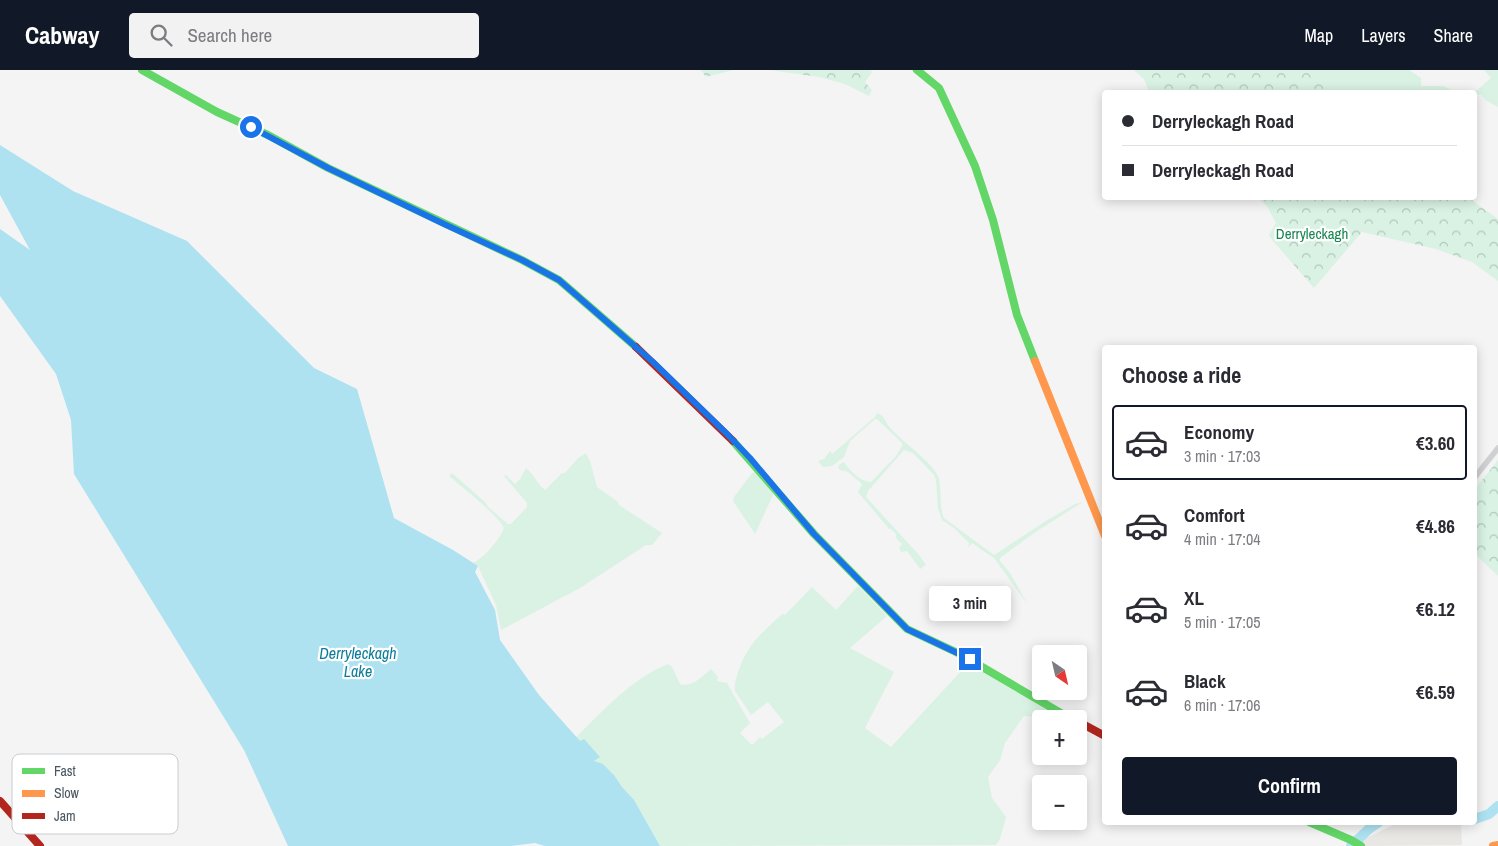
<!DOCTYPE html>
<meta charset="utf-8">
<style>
:root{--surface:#fff;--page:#f2f2f3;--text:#2b2b33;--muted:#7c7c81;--line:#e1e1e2;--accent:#111827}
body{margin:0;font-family:"Archivo Narrow",sans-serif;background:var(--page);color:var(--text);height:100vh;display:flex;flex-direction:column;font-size:19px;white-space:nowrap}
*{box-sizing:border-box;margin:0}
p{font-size:16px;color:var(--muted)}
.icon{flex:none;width:28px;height:28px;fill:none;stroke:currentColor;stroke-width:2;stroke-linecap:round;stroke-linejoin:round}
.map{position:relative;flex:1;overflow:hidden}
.panel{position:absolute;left:1102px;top:275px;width:375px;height:480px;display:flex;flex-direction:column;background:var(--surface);border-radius:5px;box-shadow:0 2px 12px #0003}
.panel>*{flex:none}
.hud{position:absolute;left:1102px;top:20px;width:375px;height:110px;border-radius:5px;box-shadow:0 2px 12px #0003;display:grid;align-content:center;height:110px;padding:0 20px;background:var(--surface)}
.needle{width:32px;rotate:146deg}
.controls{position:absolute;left:1032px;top:575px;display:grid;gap:10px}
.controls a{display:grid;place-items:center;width:55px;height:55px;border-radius:5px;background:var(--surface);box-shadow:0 2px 12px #0003;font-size:25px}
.end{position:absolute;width:22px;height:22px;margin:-11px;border:6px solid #1a73e8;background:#fff;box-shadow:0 0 0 2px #fff}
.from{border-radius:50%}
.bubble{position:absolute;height:35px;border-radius:5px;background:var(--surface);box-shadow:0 2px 12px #0003;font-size:16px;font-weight:800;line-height:35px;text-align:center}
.hud b{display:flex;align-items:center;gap:18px;height:48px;font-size:19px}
.hud b+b{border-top:1px solid var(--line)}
.hud i{width:12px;height:12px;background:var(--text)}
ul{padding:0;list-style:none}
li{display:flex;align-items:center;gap:15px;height:75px;margin:0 10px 8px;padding:0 10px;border:2px solid transparent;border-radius:5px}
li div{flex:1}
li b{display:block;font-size:19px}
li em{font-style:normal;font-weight:800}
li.active{border-color:var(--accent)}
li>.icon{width:45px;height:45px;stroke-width:1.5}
h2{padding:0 20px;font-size:22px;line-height:60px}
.button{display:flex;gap:10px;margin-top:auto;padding:10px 20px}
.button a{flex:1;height:58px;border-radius:5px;background:var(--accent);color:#fff;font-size:20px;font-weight:800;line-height:58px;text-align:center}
header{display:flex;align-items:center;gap:30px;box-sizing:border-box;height:70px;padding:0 25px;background:var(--accent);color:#fff}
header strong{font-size:24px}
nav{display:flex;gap:28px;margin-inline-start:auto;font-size:18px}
.search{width:350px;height:45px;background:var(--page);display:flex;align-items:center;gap:12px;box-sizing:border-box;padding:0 18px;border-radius:5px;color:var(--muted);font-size:19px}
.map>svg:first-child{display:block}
.commercial{fill:#e8e7e3}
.green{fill:#d9f2e3}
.park{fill:url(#park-crowns)}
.water{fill:#aee2f0}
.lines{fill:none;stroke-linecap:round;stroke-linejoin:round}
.river{stroke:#aee2f0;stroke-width:10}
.street{stroke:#ced0d2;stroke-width:5.5}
.fast{stroke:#63d668;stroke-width:8}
.slow{stroke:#ff974d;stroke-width:8}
.jam{stroke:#b3261e;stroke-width:8}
.route{stroke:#1a73e8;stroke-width:6}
.labels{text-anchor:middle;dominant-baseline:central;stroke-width:4.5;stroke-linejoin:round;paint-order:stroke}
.park-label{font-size:15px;fill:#17864f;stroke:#fff}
.water-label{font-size:16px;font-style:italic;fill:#0c7c9b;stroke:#fff}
.key{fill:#fff;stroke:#c9ccd0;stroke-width:1}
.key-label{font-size:14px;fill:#4a5661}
</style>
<header>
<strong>Cabway</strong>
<div class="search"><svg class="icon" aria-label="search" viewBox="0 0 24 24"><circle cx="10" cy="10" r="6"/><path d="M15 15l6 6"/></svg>Search here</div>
<nav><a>Map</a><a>Layers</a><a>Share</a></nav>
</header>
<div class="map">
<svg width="1498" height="776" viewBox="0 0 1498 776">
<defs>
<pattern id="park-crowns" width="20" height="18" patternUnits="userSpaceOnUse" patternTransform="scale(1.25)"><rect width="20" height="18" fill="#d9f2e3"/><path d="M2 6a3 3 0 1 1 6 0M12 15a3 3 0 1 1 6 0" fill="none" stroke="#b2c7bb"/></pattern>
</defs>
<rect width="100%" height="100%" fill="#f4f4f4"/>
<!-- commercial -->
<path class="commercial" d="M1444,752L1461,755L1462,775L1366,776L1359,772L1397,753Z"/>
<!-- green -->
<path class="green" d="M1134,0H1409L1421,8V16H1443L1456,22H1150L1144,9Z
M1484,0H1498V37L1485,30L1481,24L1478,25L1475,22L1491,8Z
M877,343C885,346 886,354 892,360C904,373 931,391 938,406C943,420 938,435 944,448L994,485L1046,451L1075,434L1083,432L1037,461L1000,488V491L1010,503L1028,535L994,488L972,473L968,478L969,473L954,458L942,450L938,439L936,410L934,405L913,383L904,380L868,421L866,427L919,485L926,495L920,499L907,481L901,482L899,478L902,474L896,468V464L891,459H889L858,422L862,414L848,402L840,400L838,398L839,395L844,392C849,400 861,412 871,412L896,386L902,376V373L877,349H875L850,371L844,387L835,394L832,396L823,397L818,391L824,389L830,381L832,384L876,346Z
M586,383L590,391L597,417L618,432L619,435L662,463L652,475H646L580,518L501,560L496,535L478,496L473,493C485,487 499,470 504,458C495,442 464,419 449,406L452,403L485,432L488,437L508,454H511L527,437V433L504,406L506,405L515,414L520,409L526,398C534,404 537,414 545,420L562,403H565L578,388Z
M755,402H757L771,417L773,425L755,464L733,431L734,427L752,403Z
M858,516L887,546L850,578L894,602L865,658L891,677L963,599L975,596L1061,649L1024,646L1005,673L1000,690L988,707L992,728L1006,747L1000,769L996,775L660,776L634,731L622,717L614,705L603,694L596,693L594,691L593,679L580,672L576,667C604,640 631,609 668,594L672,597L680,614C692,618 702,606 711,599L718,607L717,611L727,613L750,653L740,663L752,675L760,667L762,669L784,652L768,632L751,645L735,621C733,612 743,587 749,579C756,567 772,554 782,544L785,545L812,517L836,540Z"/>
<!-- park -->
<path class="park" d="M701,0H733L706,7Z
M769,0H870L872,2L865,12L872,20L869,26L845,14L819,7Z
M1134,0H1307L1336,22H1150L1144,9Z
M1258,128H1469L1498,149V211L1472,192L1436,179L1362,162L1314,218L1273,171L1269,165L1276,153L1267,136Z
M1498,390V506L1475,484V419Z"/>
<!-- water -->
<path class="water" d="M0,75L73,121L187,171L314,298L357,319L394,448L453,480L478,496L475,502L495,540L500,570L539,625L580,671L584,669L600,687L594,691L603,694L614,705L622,717L634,730L660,776H545L535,773L511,776H288L244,680L74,404L71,350L56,304L0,226V159L30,180L0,125Z"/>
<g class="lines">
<!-- river -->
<path class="river" d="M1475,749L1489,744L1498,736
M1351,776L1370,758L1379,752"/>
<!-- street -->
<path class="street" d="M1475,407L1498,378"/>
<!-- fast -->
<path class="fast" d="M142,0L217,42L268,65L328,98L522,190L559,210L636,277
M917,0L939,18L975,96L993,150L1017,245L1035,291
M733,371L814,464L907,559L960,584L1071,649
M1309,752L1351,770L1361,776"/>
<!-- slow -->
<path class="slow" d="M1035,291L1105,466
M1493,776L1498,775"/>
<!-- jam -->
<path class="jam" d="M636,277L733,371
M1079,652L1105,666
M0,731L40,776"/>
</g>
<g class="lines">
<!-- route -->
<path class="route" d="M251,57L328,98L444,154L522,190L559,210L653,292L727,364L750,388L814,464L907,559L970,589"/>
</g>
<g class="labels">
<!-- park labels -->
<g class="park-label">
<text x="1312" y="163">Derryleckagh</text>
</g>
<!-- water labels -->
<g class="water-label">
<text x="358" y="583">Derryleckagh<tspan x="358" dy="18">Lake</tspan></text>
</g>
</g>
<!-- legend -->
<rect x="12" y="684" width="166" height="80" rx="8" class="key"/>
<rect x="22" y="698" width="23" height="6" fill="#63d668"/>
<rect x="22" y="720" width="23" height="7" fill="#ff974d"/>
<rect x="22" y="743" width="23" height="6" fill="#b3261e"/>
<g class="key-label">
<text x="54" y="706">Fast</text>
<text x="54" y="728">Slow</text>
<text x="54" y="751">Jam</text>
</g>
</svg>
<div class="controls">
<a><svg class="needle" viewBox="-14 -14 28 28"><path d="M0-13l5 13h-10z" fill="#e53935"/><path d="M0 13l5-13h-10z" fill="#7c7c81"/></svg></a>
<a>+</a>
<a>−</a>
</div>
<i class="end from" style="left:251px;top:57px"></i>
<i class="end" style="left:970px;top:589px"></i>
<div class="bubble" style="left:929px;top:516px;width:82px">3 min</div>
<div class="hud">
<b><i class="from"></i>Derryleckagh Road</b>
<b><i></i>Derryleckagh Road</b>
</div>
<section class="panel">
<h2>Choose a ride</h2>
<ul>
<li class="active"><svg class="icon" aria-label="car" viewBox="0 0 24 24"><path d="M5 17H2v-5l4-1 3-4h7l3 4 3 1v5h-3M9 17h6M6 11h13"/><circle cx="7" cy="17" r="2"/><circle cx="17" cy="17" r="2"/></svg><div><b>Economy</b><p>3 min · 17:03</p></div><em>€3.60</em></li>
<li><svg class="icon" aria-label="car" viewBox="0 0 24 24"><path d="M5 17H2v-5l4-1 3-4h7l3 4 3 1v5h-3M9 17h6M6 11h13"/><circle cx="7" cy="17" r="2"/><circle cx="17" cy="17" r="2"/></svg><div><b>Comfort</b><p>4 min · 17:04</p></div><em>€4.86</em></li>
<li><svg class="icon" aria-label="car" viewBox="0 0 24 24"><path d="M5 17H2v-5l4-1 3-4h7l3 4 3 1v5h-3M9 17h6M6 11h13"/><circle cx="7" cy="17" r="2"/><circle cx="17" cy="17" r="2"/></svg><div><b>XL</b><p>5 min · 17:05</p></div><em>€6.12</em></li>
<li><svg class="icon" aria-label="car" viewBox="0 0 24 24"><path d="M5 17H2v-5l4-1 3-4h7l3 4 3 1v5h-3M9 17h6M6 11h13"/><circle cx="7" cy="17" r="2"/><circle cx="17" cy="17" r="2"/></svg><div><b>Black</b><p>6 min · 17:06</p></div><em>€6.59</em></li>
</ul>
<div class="button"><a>Confirm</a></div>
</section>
</div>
